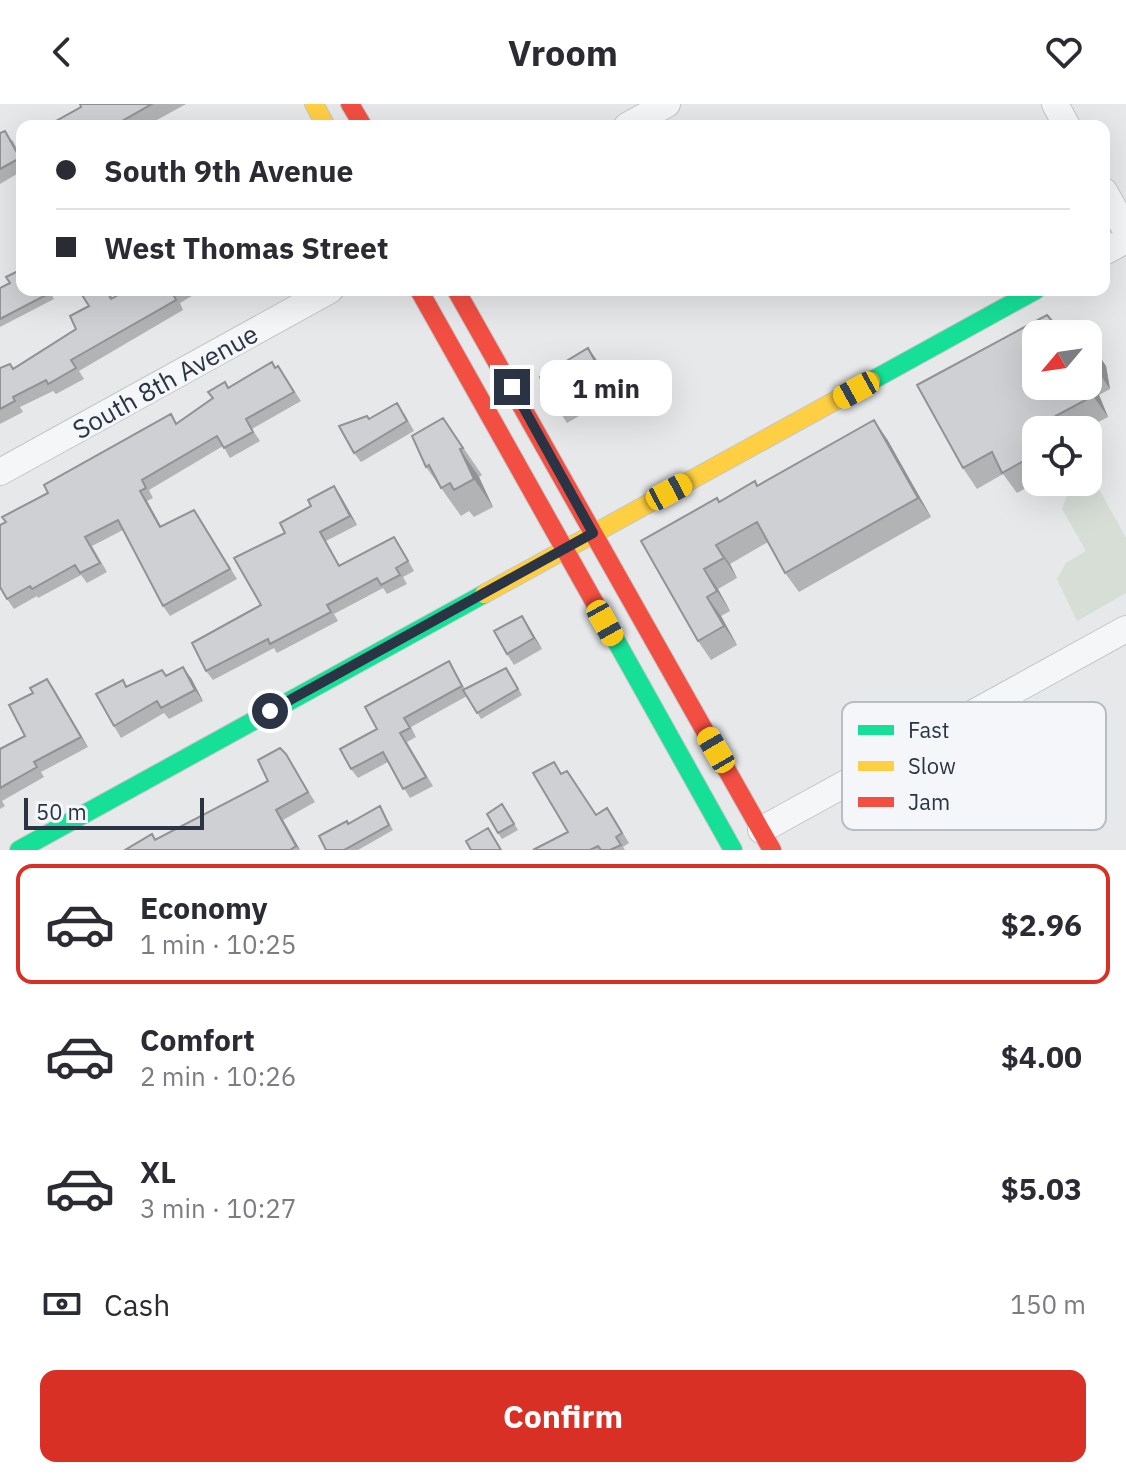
<!DOCTYPE html>
<meta charset="utf-8">
<style>
:root{--surface:#fff;--page:#f7f7f7;--text:#2b2b33;--muted:#7c7c81;--line:#e1e1e2;--accent:#d93025}
body{margin:0;font-family:"IBM Plex Sans",sans-serif;background:var(--page);color:var(--text);height:100vh;display:flex;flex-direction:column;font-size:30px;white-space:nowrap}
*{box-sizing:border-box;margin:0}
p{font-size:26px;color:var(--muted)}
.icon{flex:none;width:44px;height:44px;fill:none;stroke:currentColor;stroke-width:2;stroke-linecap:round;stroke-linejoin:round}
.map{position:relative;height:746px;overflow:hidden}
.details{display:flex;flex-direction:column;background:var(--surface);flex:1}
.details>*{flex:none}
.guide{position:absolute;left:16px;top:16px;width:1094px;height:176px;border-radius:16px;box-shadow:0 8px 32px #0002;display:grid;align-content:center;height:176px;padding:0 40px;background:var(--surface)}
.needle{width:52px;rotate:241deg}
.tools{position:absolute;left:1022px;top:216px;display:grid;gap:16px}
.tools a{display:grid;place-items:center;width:80px;height:80px;border-radius:16px;background:var(--surface);box-shadow:0 8px 32px #0002;font-size:40px}
.scale{position:absolute;left:24px;bottom:20px;width:180px;box-sizing:border-box;padding-left:8px;border:4px solid #2b3445;border-top:0;font-size:22px;line-height:28px;white-space:nowrap;color:#2b3445;-webkit-text-stroke:6px #f4f6f9;paint-order:stroke}
.end{position:absolute;width:36px;height:36px;margin:-18px;border:10px solid #2b3445;background:#fff;box-shadow:0 0 0 4px #fff}
.from{border-radius:50%}
.bubble{position:absolute;height:56px;border-radius:16px;background:var(--surface);box-shadow:0 8px 32px #0002;font-size:26px;font-weight:700;line-height:56px;text-align:center}
.car{position:absolute;width:24px;height:48px;margin:-24px -12px;border-radius:10px;box-shadow:0 0 6px 2px #0007;background:linear-gradient(#f5c518 24%,#345 0 40%,#f5c518 0 76%,#345 0 86%,#f5c518 0)}
.guide b{display:flex;align-items:center;gap:28px;height:76px;font-size:30px}
.guide b+b{border-top:2px solid var(--line)}
.guide i{width:20px;height:20px;background:var(--text)}
ul{padding:14px 0 0;list-style:none}
li{display:flex;align-items:center;gap:24px;height:120px;margin:0 16px 12px;padding:0 24px;border:4px solid transparent;border-radius:16px}
li div{flex:1}
li b{display:block;font-size:30px}
li em{font-style:normal;font-weight:700}
li.active{border-color:var(--accent)}
li>.icon{width:72px;height:72px;stroke-width:1.5}
.pay{display:flex;align-items:center;gap:20px;height:88px;padding:0 40px;font-size:30px}
.pay p{margin-inline-start:auto}
.primary-button{display:flex;gap:16px;margin-top:auto;padding:16px 40px}
.primary-button a{flex:1;height:92px;border-radius:16px;background:var(--accent);color:#fff;font-size:32px;font-weight:700;line-height:92px;text-align:center}
header{display:flex;justify-content:space-between;align-items:center;height:104px;padding:0 40px;background:var(--surface);font-size:36px;font-weight:700}
.map>svg:first-child{display:block}
.green{fill:#d6ded6}
.lines{fill:none;stroke-linecap:round;stroke-linejoin:round}
.street-casing{stroke:#c4c6c8;stroke-width:28}
.fast-casing{stroke:#c4c6c8;stroke-width:20}
.slow-casing{stroke:#c4c6c8;stroke-width:20}
.jam-casing{stroke:#c4c6c8;stroke-width:20}
.street{stroke:#f5f6f7;stroke-width:26}
.fast{stroke:#16e098;stroke-width:18}
.slow{stroke:#ffcf43;stroke-width:18}
.jam{stroke:#f24e42;stroke-width:18}
.wall{fill:#b1b3b5}
.shaded-wall{fill:#909294}
.building{fill:#ced0d3;stroke:#909294;stroke-width:2}
.route{stroke:#2b3445;stroke-width:10}
.labels{text-anchor:middle;dominant-baseline:central;stroke-width:6;stroke-linejoin:round;paint-order:stroke}
.street-label{font-size:26px;fill:#2b3445;stroke:#f4f6f9}
.key{fill:#f4f6f9;stroke:#b8bcc3;stroke-width:2}
.key-label{font-size:22px;fill:#2b3445}
</style>
<header><svg class="icon" aria-label="back" viewBox="0 0 24 24"><path d="M15 5l-7 7 7 7"/></svg>Vroom<svg class="icon" aria-label="heart" viewBox="0 0 24 24"><path d="M12 20l-8-8c-3-5 5-10 8-4 3-6 11-1 8 4z"/></svg></header>
<div class="map">
<svg width="1126" height="746" viewBox="0 0 1126 746">
<rect width="100%" height="100%" fill="#e6e8ea"/>
<!-- green -->
<path class="green" d="M1088,365L1126,434V489L1077,517L1057,475L1066,459L1086,447L1062,405L1072,378H1088Z"/>
<g class="lines">
<defs>
<path id="street" d="M1055,0L1067,22
M627,22L667,0
M1104,87L1126,126
M1104,148L1126,136
M0,368L330,186
M761,726L1126,525"/>
<path id="fast" d="M871,277L1036,186
M610,526L733,746
M19,746L484,490"/>
<path id="slow" d="M314,0L326,22
M484,490L871,277"/>
<path id="jam" d="M350,0L363,22
M419,186L610,526
M456,186L772,746"/>
</defs>
<!-- street casing -->
<use href="#street" class="street-casing"/>
<!-- fast casing -->
<use href="#fast" class="fast-casing"/>
<!-- slow casing -->
<use href="#slow" class="slow-casing"/>
<!-- jam casing -->
<use href="#jam" class="jam-casing"/>
<!-- street -->
<use href="#street" class="street"/>
<!-- fast -->
<use href="#fast" class="fast"/>
<!-- slow -->
<use href="#slow" class="slow"/>
<!-- jam -->
<use href="#jam" class="jam"/>
</g>
<!-- wall -->
<path class="wall" d="M80,0H186L146,22H47L81,3Z
M0,29L13,37L22,54V67L0,80Z
M0,184L49,186L54,195L0,223Z
M79,186H108L113,194L127,186H202L180,199L183,206L79,267L84,275L56,290L53,287L20,303L23,308L0,320V264H13L76,225L89,202Z
M1088,237L1106,262L1110,285L1099,291L1108,313L1083,326H1036L1037,378L1017,389L1003,370L977,385L963,364L1088,282Z
M588,244L596,255L615,291L567,319L560,308Z
M278,262L301,297L252,325L260,337L230,354L223,342L149,386L153,394L147,397L161,423L201,416L237,475L170,512L163,502L123,426L92,442L107,468L87,479L81,471L38,494L37,492L14,505L7,495L177,319L229,283Z
M404,309L414,327L361,358L354,349L369,315Z
M443,314L482,371L479,373L493,403L474,413L469,407L461,412L426,363Z
M887,335L931,413L799,488L785,469L768,438L730,460L737,474L718,485L730,507L721,512L737,541L711,556L698,537L641,437L720,398Z
M340,391L357,421L326,437L340,462L400,442L414,467L403,473L407,480L387,490L383,484L334,510L338,517L277,549L274,544L213,576L206,567L261,501L285,429Z
M522,512L542,545L514,561L507,550Z
M449,557L465,585L510,570L522,591L481,615L467,592L411,623L416,633L407,638L433,682L410,694L388,658L358,674L351,665L377,625Z
M166,572L191,574L203,597L169,615L164,609L121,634L114,622L127,583Z
M47,575L88,643L41,668L44,673L2,697L5,702L0,705V645L25,632L33,589Z
M292,660L315,698L283,716L300,746H125L155,735L268,677Z
M562,670L596,711L614,714L629,739L623,743L625,746H533L568,728Z
M502,700L518,726L502,735L498,729Z
M380,702L393,726L358,746H326L348,720Z"/>
<!-- shaded-wall -->
<path class="shaded-wall" d="M1092,241L1106,262L1110,285L1096,264Z
M588,244L596,255L615,291L607,280Z
M1088,276L1099,291L1108,313L1093,292L1088,279Z
M874,316L887,335L931,413L918,394Z
M460,345L479,373L493,403L474,375Z
M334,382L340,391L357,421L350,412Z
M140,387L147,397L167,433L160,423Z
M716,441L730,460L737,474L724,454Z
M704,465L718,485L730,507L717,487Z
M707,493L721,512L737,541L724,522Z
M522,512L529,523L542,545L534,534Z
M183,563L191,574L203,597L195,586Z
M47,575L54,585L88,643L81,633Z
M276,706L283,716L300,746L296,742Z"/>
<!-- building -->
<path class="building" d="M80,0H152L113,22H47L81,3Z
M5,27L20,54L0,65V29Z
M22,165V186H48L50,189L0,215V184L10,179L6,173Z
M79,186H106L111,195L127,186H176L172,188L176,196L71,256L76,264L48,280L46,276L13,293L15,297L0,305V264L10,260L13,265L76,225L70,212L89,202Z
M1047,211L1063,230H1036V282H1088V279L1093,292L1026,328L1036,350L1002,369L992,348L963,364L917,281Z
M1076,223L1082,230H1063Z
M1088,237L1092,241L1096,264L1088,269Z
M588,244L607,280L560,308L540,273Z
M272,258L275,264L278,262L294,288L246,315L253,328L224,344L217,332L142,376L146,384L140,387L160,423L194,406L230,465L163,502L118,416L85,433L100,459L80,469L75,461L32,485L30,482L7,495L0,483V421L6,418L2,413L48,389L44,381L171,310L176,320L213,294L208,288L225,278L228,284Z
M397,299L407,317L354,349L339,322L367,312L369,315Z
M443,314L463,344L460,345L474,375L454,386L450,379L441,384L429,361L426,363L412,332Z
M874,316L918,394L785,469L757,418L716,441L724,454L704,465L717,487L707,493L724,522L698,537L641,437L717,394L719,398L755,377L757,382Z
M334,382L350,412L320,428L339,462L394,433L408,457L396,464L400,471L381,481L377,474L327,501L331,508L270,540L268,535L206,567L192,539L261,501L234,454L285,429L280,419L311,402L308,396Z
M522,512L534,534L507,550L494,527Z
M449,557L462,582L404,614L410,624L400,629L426,673L403,685L383,648L351,665L340,645L377,625L365,603Z
M183,563L195,586L161,604L157,597L114,622L96,590L123,576L126,583L162,566L166,572Z
M506,564L518,585L477,609L463,586Z
M47,575L81,633L34,658L37,663L0,684V645L25,632L9,601L33,589L30,584Z
M280,644L286,650L308,688L276,706L296,742L290,746H125L152,730L155,736L268,677L258,656Z
M554,658L561,670L567,667L596,711L607,704L622,729L616,733L621,741L610,746H601L598,742L590,746H533L568,728L533,669Z
M502,700L514,720L498,729L487,710Z
M380,702L389,721L344,746H326L319,732L347,717L348,720Z
M488,724L501,746H471L466,737Z"/>
<g class="lines">
<!-- route -->
<path class="route" d="M270,607L593,429L512,283"/>
</g>
<g class="labels">
<!-- street labels -->
<g class="street-label">
<text transform="translate(165 277) rotate(-29)">South 8th Avenue</text>
</g>
</g>
<!-- legend -->
<rect x="842" y="598" width="264" height="128" rx="12" class="key"/>
<rect x="858" y="621" width="36" height="10" fill="#16e098"/>
<rect x="858" y="657" width="36" height="10" fill="#ffcf43"/>
<rect x="858" y="693" width="36" height="10" fill="#f24e42"/>
<g class="key-label">
<text x="908" y="634">Fast</text>
<text x="908" y="670">Slow</text>
<text x="908" y="706">Jam</text>
</g>
</svg>
<div class="tools">
<a><svg class="needle" viewBox="-14 -14 28 28"><path d="M0-13l5 13h-10z" fill="#e53935"/><path d="M0 13l5-13h-10z" fill="#7c7c81"/></svg></a>
<a><svg class="icon" aria-label="locate" viewBox="0 0 24 24"><circle cx="12" cy="12" r="6"/><path d="M12 2v4M12 18v4M2 12h4M18 12h4"/></svg></a>
</div>
<div class="scale">50 m</div>
<i class="end from" style="left:270px;top:607px"></i>
<i class="end" style="left:512px;top:283px"></i>
<div class="bubble" style="left:540px;top:256px;width:132px">1 min</div>
<i class="car" style="left:856px;top:286px;rotate:241deg"></i>
<i class="car" style="left:669px;top:388px;rotate:62deg"></i>
<i class="car" style="left:605px;top:519px;rotate:151deg"></i>
<i class="car" style="left:716px;top:646px;rotate:330deg"></i>
<div class="guide">
<b><i class="from"></i>South 9th Avenue</b>
<b><i></i>West Thomas Street</b>
</div>
</div>
<section class="details">
<ul>
<li class="active"><svg class="icon" aria-label="car" viewBox="0 0 24 24"><path d="M5 17H2v-5l4-1 3-4h7l3 4 3 1v5h-3M9 17h6M6 11h13"/><circle cx="7" cy="17" r="2"/><circle cx="17" cy="17" r="2"/></svg><div><b>Economy</b><p>1 min · 10:25</p></div><em>$2.96</em></li>
<li><svg class="icon" aria-label="car" viewBox="0 0 24 24"><path d="M5 17H2v-5l4-1 3-4h7l3 4 3 1v5h-3M9 17h6M6 11h13"/><circle cx="7" cy="17" r="2"/><circle cx="17" cy="17" r="2"/></svg><div><b>Comfort</b><p>2 min · 10:26</p></div><em>$4.00</em></li>
<li><svg class="icon" aria-label="car" viewBox="0 0 24 24"><path d="M5 17H2v-5l4-1 3-4h7l3 4 3 1v5h-3M9 17h6M6 11h13"/><circle cx="7" cy="17" r="2"/><circle cx="17" cy="17" r="2"/></svg><div><b>XL</b><p>3 min · 10:27</p></div><em>$5.03</em></li>
</ul>
<div class="pay"><svg class="icon" aria-label="cash" viewBox="0 0 24 24"><path d="M3 7h18v10H3z"/><circle cx="12" cy="12" r="2"/></svg>Cash<p>150 m</p></div>
<div class="primary-button"><a>Confirm</a></div>
</section>
